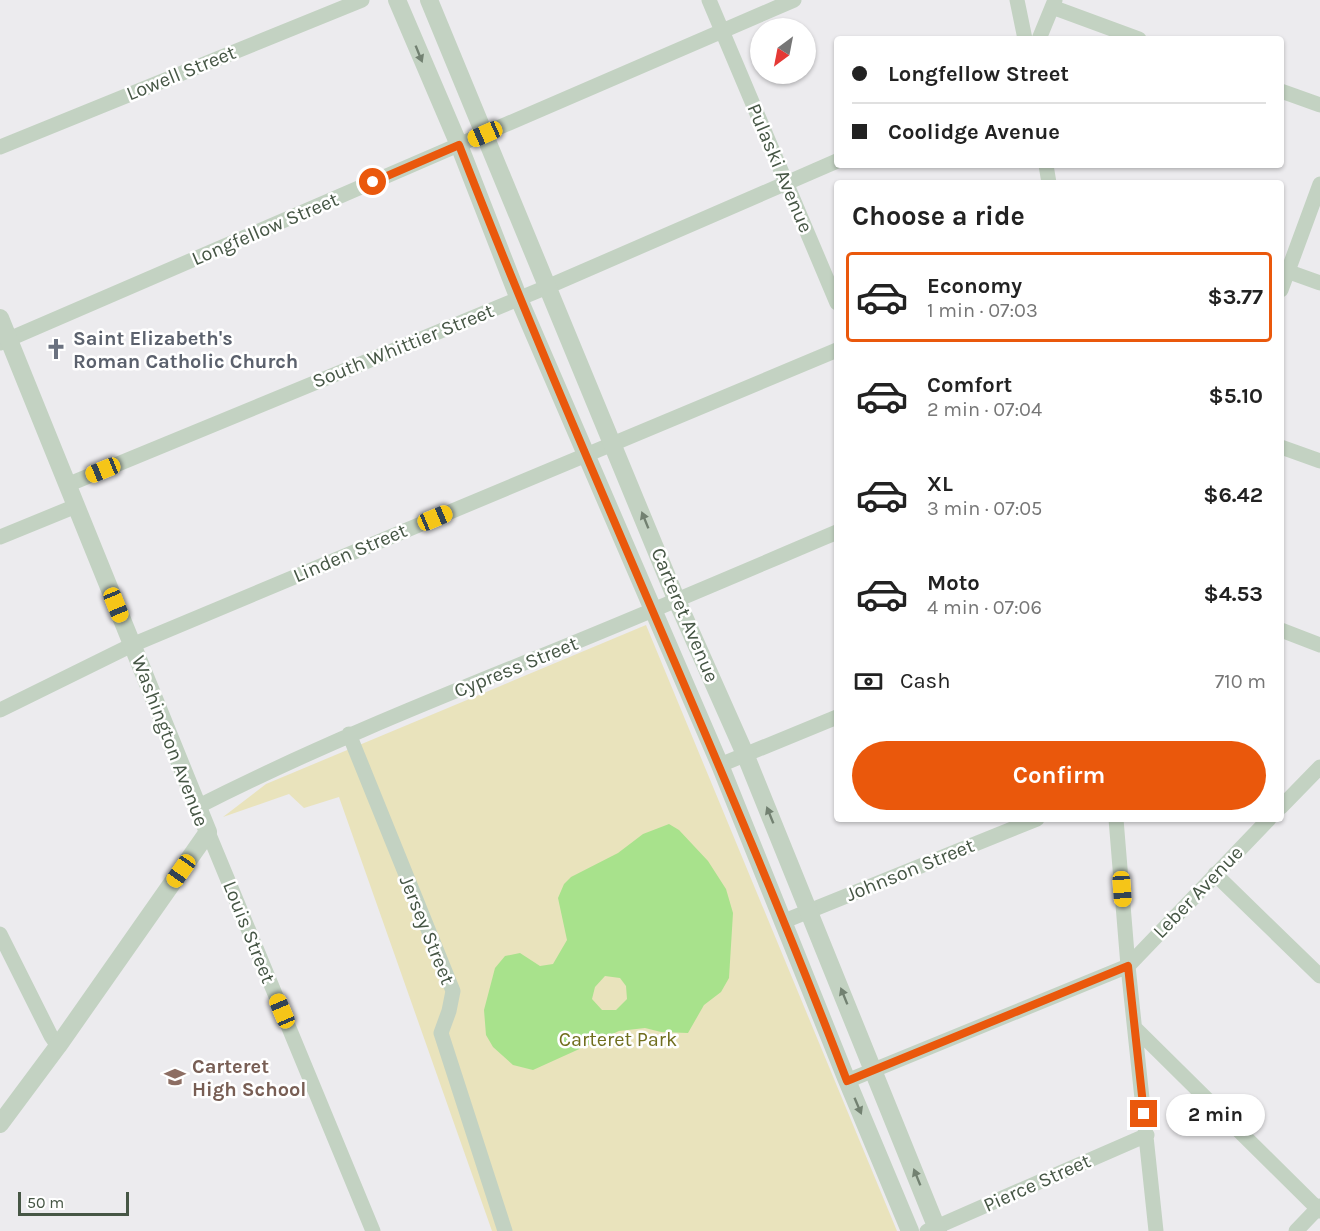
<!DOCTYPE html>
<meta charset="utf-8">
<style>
:root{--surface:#fff;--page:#f6f6f6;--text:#222;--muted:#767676;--line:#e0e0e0;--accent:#ea580c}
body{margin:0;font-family:Karla,sans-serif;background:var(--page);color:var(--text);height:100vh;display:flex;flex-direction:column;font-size:22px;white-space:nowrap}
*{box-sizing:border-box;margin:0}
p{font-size:20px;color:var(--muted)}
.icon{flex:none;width:33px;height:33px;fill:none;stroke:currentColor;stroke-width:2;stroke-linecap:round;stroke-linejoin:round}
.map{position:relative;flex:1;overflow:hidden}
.panel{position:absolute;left:834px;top:180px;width:450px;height:642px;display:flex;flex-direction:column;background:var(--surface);border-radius:6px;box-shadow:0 2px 4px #0004}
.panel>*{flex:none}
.banner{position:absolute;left:834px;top:36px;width:450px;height:132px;border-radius:6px;box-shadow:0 2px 4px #0004;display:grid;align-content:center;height:132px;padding:0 18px;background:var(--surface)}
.needle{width:39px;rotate:212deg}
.fabs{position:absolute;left:750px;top:18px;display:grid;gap:12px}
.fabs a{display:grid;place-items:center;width:66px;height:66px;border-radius:50%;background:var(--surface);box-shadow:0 2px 4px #0004;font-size:30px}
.scale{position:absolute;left:18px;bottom:15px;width:111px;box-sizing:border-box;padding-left:6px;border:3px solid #465645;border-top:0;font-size:16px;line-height:21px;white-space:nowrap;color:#465645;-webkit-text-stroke:4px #fff;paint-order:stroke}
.end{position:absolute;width:27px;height:27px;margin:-14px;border:8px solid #ea580c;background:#fff;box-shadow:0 0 0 3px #fff}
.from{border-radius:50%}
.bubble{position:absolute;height:42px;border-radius:21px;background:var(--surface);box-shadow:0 2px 4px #0004;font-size:20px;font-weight:700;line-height:42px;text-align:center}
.car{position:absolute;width:18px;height:36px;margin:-18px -9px;border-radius:8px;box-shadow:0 0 4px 2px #0007;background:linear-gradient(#f5c518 24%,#345 0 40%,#f5c518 0 76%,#345 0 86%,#f5c518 0)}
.banner b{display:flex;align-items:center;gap:21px;height:57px;font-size:22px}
.banner b+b{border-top:2px solid var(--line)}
.banner i{width:15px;height:15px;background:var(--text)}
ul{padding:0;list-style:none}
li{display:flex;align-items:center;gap:18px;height:90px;margin:0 12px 9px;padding:0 6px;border:3px solid transparent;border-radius:6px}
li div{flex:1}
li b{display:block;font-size:22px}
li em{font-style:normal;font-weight:700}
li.on{border-color:var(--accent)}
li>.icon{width:54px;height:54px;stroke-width:1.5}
h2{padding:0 18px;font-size:27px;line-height:72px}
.pay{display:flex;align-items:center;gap:15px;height:66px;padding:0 18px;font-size:22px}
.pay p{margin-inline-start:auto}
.action{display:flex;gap:12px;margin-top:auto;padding:12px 18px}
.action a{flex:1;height:69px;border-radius:36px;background:var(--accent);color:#fff;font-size:24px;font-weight:700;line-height:69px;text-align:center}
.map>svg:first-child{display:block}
.green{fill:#e9e3bc}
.water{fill:#a8e28c;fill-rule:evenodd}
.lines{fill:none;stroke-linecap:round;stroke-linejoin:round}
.minor{stroke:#c3d2c2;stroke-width:15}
.tertiary{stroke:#c3d2c2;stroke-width:18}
.oneway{fill:#728171}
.route{stroke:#ea580c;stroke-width:8}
.labels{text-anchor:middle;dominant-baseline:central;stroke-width:5;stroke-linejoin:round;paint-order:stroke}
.street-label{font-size:20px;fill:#465645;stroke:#fff}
.worship-label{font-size:20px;font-weight:bold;fill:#5b616d;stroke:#fff;text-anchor:start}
.park-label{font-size:20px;fill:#706e1e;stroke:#fff}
.education-label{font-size:20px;font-weight:bold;fill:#785e54;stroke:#fff;text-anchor:start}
</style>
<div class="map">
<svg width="1320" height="1231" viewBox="0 0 1320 1231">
<rect width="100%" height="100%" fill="#ecebee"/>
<!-- green -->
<path class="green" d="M646,625L897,1231H492L339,797L304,808L289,794L223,817L266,784Z"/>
<!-- water -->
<path class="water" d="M669,824L679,830L708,861L726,889L733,913L729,978L721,992L704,1005L688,1033L661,1032L645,1028L619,1031L533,1070L513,1065L493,1047L486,1035L484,1010L495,968L505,956L520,953L540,966L553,964L567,940L558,898L564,884L571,877L618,853L643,834ZM605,976L620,978L626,986L627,999L616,1010H602L592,999L595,987Z"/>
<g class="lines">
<!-- minor -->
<path class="minor" d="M709,0L837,303
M1017,0L1025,39
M1052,7L1139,39
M1039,39L1055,0
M1281,91L1320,105
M0,147L362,0
M1046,165L1049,183
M1281,269L1320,283
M1281,290L1320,184
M0,343L794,0
M1281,447L1320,461
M67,485L547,287L837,161
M0,537L76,506
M1281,630L1320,645
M0,710L132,645L837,350
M349,734L453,991L449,1011L441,1033L505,1231
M720,765L837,717
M197,807C307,751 420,705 534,659C636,618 736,575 837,532
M1281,807L1320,767
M1116,819L1128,966L1156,1231
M208,832L373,1231
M1215,874L1320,976
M782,922L1037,819
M0,934L51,1036L58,1046
M1136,1029L1320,1211
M847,1081L1128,966L1269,819
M927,1231L1147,1135
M1296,1231L1320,1206"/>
<!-- tertiary -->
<path class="tertiary" d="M397,0L459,145L519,299L720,765L846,1078L910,1231
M429,0L677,601L745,754L938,1231
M0,318L208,832L58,1046L0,1124"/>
</g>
<!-- one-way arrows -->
<defs><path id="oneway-solid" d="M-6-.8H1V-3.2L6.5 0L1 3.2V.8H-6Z" transform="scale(1.5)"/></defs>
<g class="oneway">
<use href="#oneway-solid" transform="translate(419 54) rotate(68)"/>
<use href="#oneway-solid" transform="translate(645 520) rotate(-112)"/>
<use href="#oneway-solid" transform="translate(770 815) rotate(-112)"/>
<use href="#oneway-solid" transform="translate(844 996) rotate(-112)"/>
<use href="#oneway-solid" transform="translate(858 1106) rotate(67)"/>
<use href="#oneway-solid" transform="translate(917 1177) rotate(-112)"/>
</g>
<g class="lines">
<!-- route -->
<path class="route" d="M373,182L459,145C581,460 726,765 847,1081L1128,966L1144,1114"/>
</g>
<!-- icons -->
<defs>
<symbol id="church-bare" viewBox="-9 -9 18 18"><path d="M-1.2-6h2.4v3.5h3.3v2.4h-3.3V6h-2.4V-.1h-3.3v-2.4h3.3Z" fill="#6b7280" stroke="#fff" stroke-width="2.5" paint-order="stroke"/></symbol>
<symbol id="school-bare" viewBox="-9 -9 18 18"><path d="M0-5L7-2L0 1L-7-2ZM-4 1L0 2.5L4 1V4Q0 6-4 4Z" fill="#8d6e63" stroke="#fff" stroke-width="2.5" paint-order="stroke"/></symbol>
</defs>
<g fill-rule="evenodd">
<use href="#church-bare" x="41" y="334" width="30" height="30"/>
<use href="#school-bare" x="160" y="1062" width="30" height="30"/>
</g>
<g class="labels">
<!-- street labels -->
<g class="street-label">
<text transform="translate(181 73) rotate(-22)">Lowell Street</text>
<text transform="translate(780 168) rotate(67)">Pulaski Avenue</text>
<text transform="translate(265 229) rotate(-23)">Longfellow Street</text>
<text transform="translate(403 346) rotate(-22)">South Whittier Street</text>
<text transform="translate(350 553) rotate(-23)">Linden Street</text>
<text transform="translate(685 615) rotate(67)">Carteret Avenue</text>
<text transform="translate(516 667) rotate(-22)">Cypress Street</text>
<text transform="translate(170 741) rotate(69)">Washington Avenue</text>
<text transform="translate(910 870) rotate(-22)">Johnson Street</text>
<text transform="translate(1198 892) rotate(-46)">Leber Avenue</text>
<text transform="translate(427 930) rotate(68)">Jersey Street</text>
<text transform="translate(249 932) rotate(68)">Louis Street</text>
<text transform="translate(1037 1183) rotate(-24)">Pierce Street</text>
</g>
<!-- worship labels -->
<g class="worship-label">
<text x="73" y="338">Saint Elizabeth's<tspan x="73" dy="23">Roman Catholic Church</tspan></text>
</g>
<!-- park labels -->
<g class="park-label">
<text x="618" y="1039">Carteret Park</text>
</g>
<!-- education labels -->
<g class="education-label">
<text x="192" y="1066">Carteret<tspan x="192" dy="23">High School</tspan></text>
</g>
</g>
</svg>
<div class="fabs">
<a><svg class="needle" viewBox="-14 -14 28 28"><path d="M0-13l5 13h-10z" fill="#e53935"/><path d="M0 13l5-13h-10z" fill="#767676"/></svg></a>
</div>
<div class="scale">50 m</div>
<i class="end from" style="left:373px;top:182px"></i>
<i class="end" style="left:1144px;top:1114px"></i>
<div class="bubble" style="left:1166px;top:1094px;width:99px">2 min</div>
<i class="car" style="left:485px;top:134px;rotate:246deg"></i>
<i class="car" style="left:103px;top:470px;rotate:248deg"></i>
<i class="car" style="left:435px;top:518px;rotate:67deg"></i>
<i class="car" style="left:116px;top:605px;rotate:158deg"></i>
<i class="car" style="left:181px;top:871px;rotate:215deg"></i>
<i class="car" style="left:1122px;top:889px;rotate:176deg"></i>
<i class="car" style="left:282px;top:1011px;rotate:337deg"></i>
<div class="banner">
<b><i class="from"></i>Longfellow Street</b>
<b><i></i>Coolidge Avenue</b>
</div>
<section class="panel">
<h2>Choose a ride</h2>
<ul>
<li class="on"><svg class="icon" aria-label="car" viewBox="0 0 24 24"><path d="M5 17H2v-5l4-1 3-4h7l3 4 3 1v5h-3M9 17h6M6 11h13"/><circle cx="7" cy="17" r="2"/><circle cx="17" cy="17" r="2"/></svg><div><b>Economy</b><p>1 min · 07:03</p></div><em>$3.77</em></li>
<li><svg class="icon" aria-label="car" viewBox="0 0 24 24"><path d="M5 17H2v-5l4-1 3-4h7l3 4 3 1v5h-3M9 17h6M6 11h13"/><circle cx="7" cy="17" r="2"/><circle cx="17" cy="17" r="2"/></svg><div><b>Comfort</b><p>2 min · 07:04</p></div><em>$5.10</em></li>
<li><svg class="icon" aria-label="car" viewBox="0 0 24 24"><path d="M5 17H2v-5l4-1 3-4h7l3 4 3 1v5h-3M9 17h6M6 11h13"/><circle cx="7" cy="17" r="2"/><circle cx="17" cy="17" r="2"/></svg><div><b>XL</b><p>3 min · 07:05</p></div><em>$6.42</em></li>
<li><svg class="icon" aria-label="car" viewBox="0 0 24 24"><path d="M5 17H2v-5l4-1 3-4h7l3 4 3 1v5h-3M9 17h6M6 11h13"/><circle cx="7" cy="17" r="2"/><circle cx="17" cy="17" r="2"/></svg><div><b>Moto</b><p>4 min · 07:06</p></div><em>$4.53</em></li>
</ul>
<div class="pay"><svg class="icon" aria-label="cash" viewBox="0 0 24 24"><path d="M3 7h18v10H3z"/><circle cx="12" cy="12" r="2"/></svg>Cash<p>710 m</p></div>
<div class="action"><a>Confirm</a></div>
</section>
</div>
